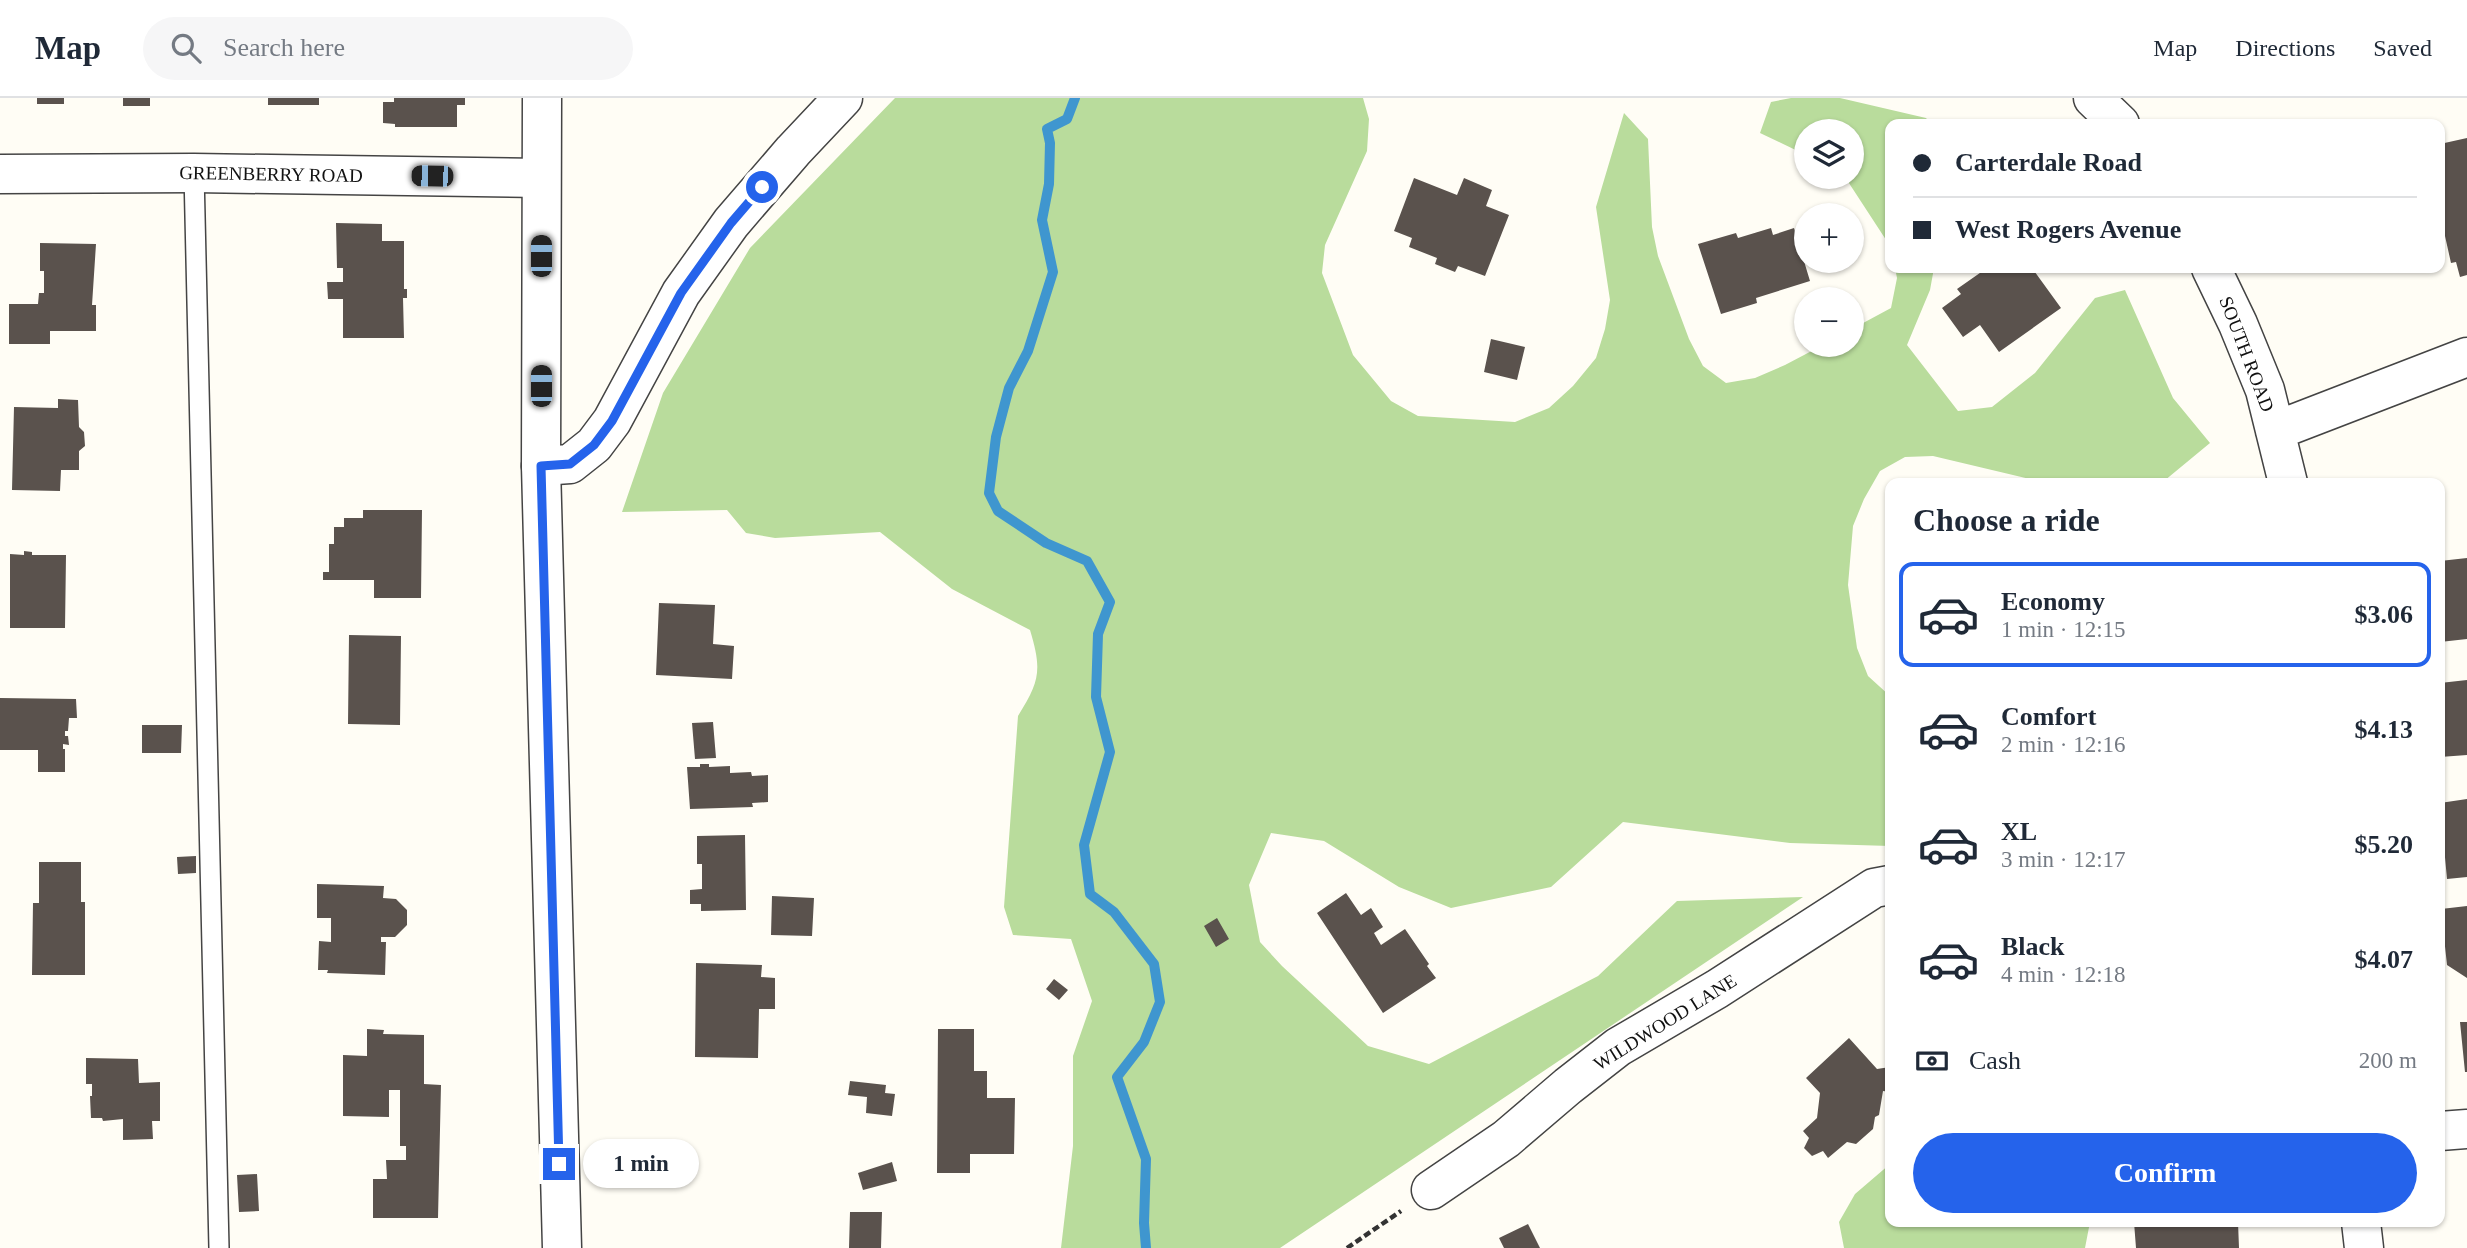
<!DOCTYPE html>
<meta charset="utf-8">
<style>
:root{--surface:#fff;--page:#f6f6f7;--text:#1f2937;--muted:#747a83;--line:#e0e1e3;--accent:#2563eb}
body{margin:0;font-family:"Times New Roman",serif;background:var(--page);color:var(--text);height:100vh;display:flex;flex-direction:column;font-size:26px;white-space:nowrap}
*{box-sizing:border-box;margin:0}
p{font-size:23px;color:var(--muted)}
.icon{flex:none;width:38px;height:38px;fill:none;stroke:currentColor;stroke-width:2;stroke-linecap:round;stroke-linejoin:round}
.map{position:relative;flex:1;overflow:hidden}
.panel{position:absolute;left:1885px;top:380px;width:560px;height:749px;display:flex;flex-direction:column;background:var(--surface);border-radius:14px;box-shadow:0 2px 5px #0004}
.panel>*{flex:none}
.guide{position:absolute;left:1885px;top:21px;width:560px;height:154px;border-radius:14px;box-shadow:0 2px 5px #0004;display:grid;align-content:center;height:154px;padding:0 28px;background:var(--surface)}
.buttons{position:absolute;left:1794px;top:21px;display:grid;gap:14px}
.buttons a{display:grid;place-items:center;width:70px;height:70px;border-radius:50%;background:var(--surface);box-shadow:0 2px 5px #0004;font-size:35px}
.end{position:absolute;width:32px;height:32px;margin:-16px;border:9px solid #2563eb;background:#fff;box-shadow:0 0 0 4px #fff}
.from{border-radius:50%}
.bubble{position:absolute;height:49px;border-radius:24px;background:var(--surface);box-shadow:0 2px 5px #0004;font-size:23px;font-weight:800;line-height:49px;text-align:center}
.car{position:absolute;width:21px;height:42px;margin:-21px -10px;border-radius:9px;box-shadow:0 0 5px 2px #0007;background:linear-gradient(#222 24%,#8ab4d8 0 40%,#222 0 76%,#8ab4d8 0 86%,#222 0)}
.guide b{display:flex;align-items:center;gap:24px;height:66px;font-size:26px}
.guide b+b{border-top:2px solid var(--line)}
.guide i{width:18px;height:18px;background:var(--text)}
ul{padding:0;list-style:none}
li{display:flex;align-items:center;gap:21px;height:105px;margin:0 14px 10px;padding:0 14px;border:4px solid transparent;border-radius:14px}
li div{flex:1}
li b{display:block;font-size:26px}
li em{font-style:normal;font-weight:800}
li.current{border-color:var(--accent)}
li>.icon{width:63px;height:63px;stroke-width:1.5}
h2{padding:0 28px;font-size:32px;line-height:84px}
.pay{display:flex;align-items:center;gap:18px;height:77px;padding:0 28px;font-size:26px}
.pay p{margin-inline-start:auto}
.cta{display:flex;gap:14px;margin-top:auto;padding:14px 28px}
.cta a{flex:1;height:80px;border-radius:42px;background:var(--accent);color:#fff;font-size:28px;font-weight:800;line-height:80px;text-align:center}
header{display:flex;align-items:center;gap:42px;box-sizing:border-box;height:98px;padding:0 35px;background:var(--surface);border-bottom:2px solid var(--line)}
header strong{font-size:33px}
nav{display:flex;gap:38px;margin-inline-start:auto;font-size:24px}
.search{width:490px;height:63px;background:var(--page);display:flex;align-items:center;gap:18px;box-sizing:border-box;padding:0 24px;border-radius:38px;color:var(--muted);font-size:26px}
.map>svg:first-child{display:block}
.forest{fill:#b9dc9c}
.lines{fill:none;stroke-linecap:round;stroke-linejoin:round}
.stream{stroke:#3f96cf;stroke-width:10}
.building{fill:#5a524d}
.service-casing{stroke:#444;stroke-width:22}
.minor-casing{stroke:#444;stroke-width:41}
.tertiary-casing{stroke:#444;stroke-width:41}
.path{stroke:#333;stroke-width:4.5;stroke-dasharray:7 3.5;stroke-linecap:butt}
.service{stroke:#fff;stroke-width:19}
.minor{stroke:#fff;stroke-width:38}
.tertiary{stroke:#fff;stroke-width:38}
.route{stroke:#2563eb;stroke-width:9}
.labels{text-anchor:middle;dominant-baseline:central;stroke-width:7;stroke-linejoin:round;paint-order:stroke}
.street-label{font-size:19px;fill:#111;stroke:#fff}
</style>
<header>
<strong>Map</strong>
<div class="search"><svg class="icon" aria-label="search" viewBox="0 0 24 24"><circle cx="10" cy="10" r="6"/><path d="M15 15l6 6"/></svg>Search here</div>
<nav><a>Map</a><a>Directions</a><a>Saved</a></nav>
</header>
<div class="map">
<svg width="2467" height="1150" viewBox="0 0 2467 1150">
<rect width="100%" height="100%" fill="#fffdf5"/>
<!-- forest -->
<path class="forest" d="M895,0H1363L1369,21L1367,53L1325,147L1322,175L1353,257L1391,303L1418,318L1515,324L1549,310L1573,288L1596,260L1605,231L1610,202L1596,109L1624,15L1648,41L1652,129L1658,158L1689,241L1703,268L1726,285L1755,280L1785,267L1823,247H1852V231L1891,210L1897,180L1895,170H1934L1930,192L1907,247L1958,313L1992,309L2035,275L2095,200L2125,192L2173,300L2210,345L2164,383L2147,385H2047L1933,358L1905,359L1880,373L1864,401L1853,428L1848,487L1857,550L1868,578L1890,598V748L1790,745L1623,724L1551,789L1451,810L1399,789L1324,743L1271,735L1249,787L1260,844L1282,868L1368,948L1429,966L1598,878L1677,803L1803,799L1280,1150H1061L1073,1048V958L1092,903L1071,841L1013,837L1004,809L1018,618C1040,583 1042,572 1030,532L952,491L880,434L775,440L746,435L727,412L622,414L663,295L750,150Z
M1791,0H1840L1926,20L1931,26H1890V148L1845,79H1852V33H1806V57L1760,35L1771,4Z
M1890,1066V1124H2090L2085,1150H1844L1839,1124L1855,1096Z"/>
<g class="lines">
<!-- stream -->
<path class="stream" d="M1075,0L1067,21L1047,31L1050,45L1049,86L1042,122L1053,174L1028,253L1009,290L996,339L989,395L998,413L1046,445L1087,463L1110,504L1098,536L1096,599L1110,654L1084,747L1090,796L1114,814L1154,866L1160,904L1144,944L1117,979L1146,1061L1144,1125L1146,1150"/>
</g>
<!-- building -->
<path class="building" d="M37,0H64V6H37Z
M123,0H150V8H123Z
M268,0H319V7H268Z
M394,0H465V7H457V29H395V26L383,25V4H394Z
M2467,40V177L2460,179L2456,164L2451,165L2445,138L2440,139V46Z
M1414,80L1457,97L1464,80L1492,92L1486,108L1509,117L1485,178L1458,168L1455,174L1435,166L1437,160L1409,149L1412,140L1394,133Z
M336,125L382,126V143H404V191H407V200H403L404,240H343V201H328L327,184H343V170H337Z
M1771,130L1773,137L1794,130L1810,183L1756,200L1757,205L1721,216L1698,146L1736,135L1738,140Z
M40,145L96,146L92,207H96V233H50V246H9V206H38L39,195H44V173H40Z
M1987,170H2032L2061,210L1999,254L1980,227L1963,239L1942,210L1961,196L1957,191Z
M1491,241L1525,249L1517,282L1484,274Z
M58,301L78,302L79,329L84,334L85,348L79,353V372H61L60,393L12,392L14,309L58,310Z
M363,412H422L421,500H374V482H323V474H329V446H334V429H344V420H363Z
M24,453L32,454V457H66L65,530H10V456L24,457Z
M2467,460V541L2440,544V463Z
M659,505L715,507L713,546L734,548L732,581L656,577Z
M349,537L401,538L400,627L348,626Z
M2467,582V657L2440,659V585Z
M0,600L76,601L77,620H69L68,633H65V638H68L69,647L63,646V651H65V674H38V652H0Z
M713,624L716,660L695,661L692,625Z
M142,627H182L181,655H142Z
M700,666H709V669L730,668V675L751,674L752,678L768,677V704L752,705L753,709L690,711L687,669H700Z
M2467,701V779L2447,781L2440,705Z
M745,737L746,812L701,813V806H690V792L702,791V766H697V738Z
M196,758V775L178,776L177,759Z
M39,764H81V804H85V877H32L33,805H39Z
M317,786L384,788L383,800L396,801L407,812V827L395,839H381V844H386L385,877L327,875L328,872H318L319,843L331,844V820H317Z
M1346,795L1361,817L1371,810L1383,829L1374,835L1381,847L1405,831L1429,866L1427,868L1436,880L1383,915L1317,815Z
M772,798L814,800L812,838L771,837Z
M2467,808V880L2447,867L2441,811Z
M1217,820L1229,841L1216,849L1204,828Z
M696,865L762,867L761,879L775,880V911H759L758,960L695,959Z
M1054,881L1068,892L1059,902L1046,891Z
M2460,924H2467V974H2465Z
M367,931L384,932L383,936L424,937V986L441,987L438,1120H373V1081H387L386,1062H406V1048H400V992H389V1019L343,1018V957L367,958Z
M938,931H974V973H987V1000H1015L1014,1056H970V1075H937Z
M1849,940L1877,971L1890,969V994L1883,993L1879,1017L1875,1019L1873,1031L1856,1046L1847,1044L1828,1060L1823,1053L1812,1058L1804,1050L1809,1040L1803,1033L1817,1020L1820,995L1806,980Z
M86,960L138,961L139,985L160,984V1023H152L153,1041L123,1042V1021L103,1023L102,1020H91L90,998H92V986H86Z
M850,983L886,987L885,995L895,996L892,1018L866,1015L867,999L848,997Z
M892,1064L897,1083L863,1092L858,1075Z
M257,1076L259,1113L239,1114L237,1077Z
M850,1114H882L881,1150H849Z
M2134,1124H2238L2239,1150H2136Z
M1528,1126L1540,1150H1504L1499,1140Z"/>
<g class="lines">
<defs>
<path id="service" d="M194,75L219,1150"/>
<path id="minor" d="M2093,0L2120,26
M0,76L194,75L541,80
M2211,170L2238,226L2265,292L2288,385
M2275,333L2467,259
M541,368L570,366L594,347L612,323L681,195L731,125L793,53L843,0
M2440,1033L2467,1031
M1431,1092L1506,1041L1568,988L1618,949L1717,891L1874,790L1890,787
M2361,1124L2364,1150"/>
<path id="tertiary" d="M542,0L541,368L562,1150"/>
</defs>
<!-- service casing -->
<use href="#service" class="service-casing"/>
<!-- minor casing -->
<use href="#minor" class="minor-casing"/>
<!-- tertiary casing -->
<use href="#tertiary" class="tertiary-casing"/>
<!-- path -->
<path class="path" d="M1347,1150L1401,1113"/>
<!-- service -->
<use href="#service" class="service"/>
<!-- minor -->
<use href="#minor" class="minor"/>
<!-- tertiary -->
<use href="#tertiary" class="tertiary"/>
</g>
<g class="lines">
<!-- route -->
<path class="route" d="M559,1066L541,368L570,366L594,347L612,323L681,195L731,125L762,89"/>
</g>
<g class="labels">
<!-- street labels -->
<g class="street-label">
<text transform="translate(271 76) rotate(1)">GREENBERRY ROAD</text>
<text transform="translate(2247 256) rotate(69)">SOUTH ROAD</text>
<text transform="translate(1665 924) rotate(-32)">WILDWOOD LANE</text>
</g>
</g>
</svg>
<div class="buttons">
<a><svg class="icon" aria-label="layers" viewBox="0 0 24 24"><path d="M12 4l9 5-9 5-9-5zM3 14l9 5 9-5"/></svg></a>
<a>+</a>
<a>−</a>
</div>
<i class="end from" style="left:762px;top:89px"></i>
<i class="end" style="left:559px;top:1066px"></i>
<div class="bubble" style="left:583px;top:1041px;width:116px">1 min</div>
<i class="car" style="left:432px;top:78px;rotate:271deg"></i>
<i class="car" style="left:541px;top:158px;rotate:0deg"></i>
<i class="car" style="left:541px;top:288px;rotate:0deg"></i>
<div class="guide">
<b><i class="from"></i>Carterdale Road</b>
<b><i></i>West Rogers Avenue</b>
</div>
<section class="panel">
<h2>Choose a ride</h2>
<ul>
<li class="current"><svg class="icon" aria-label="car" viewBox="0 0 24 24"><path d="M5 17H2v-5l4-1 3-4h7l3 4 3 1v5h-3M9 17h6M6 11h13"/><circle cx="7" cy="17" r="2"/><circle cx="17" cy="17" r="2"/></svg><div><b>Economy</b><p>1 min · 12:15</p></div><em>$3.06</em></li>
<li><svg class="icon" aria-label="car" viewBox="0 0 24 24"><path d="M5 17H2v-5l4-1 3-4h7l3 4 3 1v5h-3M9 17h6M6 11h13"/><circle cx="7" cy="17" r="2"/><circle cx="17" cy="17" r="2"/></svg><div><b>Comfort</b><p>2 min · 12:16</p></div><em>$4.13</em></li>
<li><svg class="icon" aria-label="car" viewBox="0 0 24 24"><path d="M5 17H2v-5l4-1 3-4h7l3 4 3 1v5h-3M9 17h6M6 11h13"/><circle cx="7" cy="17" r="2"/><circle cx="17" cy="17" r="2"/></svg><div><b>XL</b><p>3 min · 12:17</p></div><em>$5.20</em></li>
<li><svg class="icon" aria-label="car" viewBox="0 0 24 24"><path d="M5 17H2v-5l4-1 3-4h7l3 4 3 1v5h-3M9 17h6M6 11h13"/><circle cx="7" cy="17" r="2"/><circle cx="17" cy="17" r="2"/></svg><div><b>Black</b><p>4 min · 12:18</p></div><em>$4.07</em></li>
</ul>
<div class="pay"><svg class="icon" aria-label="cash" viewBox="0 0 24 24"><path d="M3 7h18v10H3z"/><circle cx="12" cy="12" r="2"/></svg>Cash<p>200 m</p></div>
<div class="cta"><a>Confirm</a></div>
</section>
</div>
